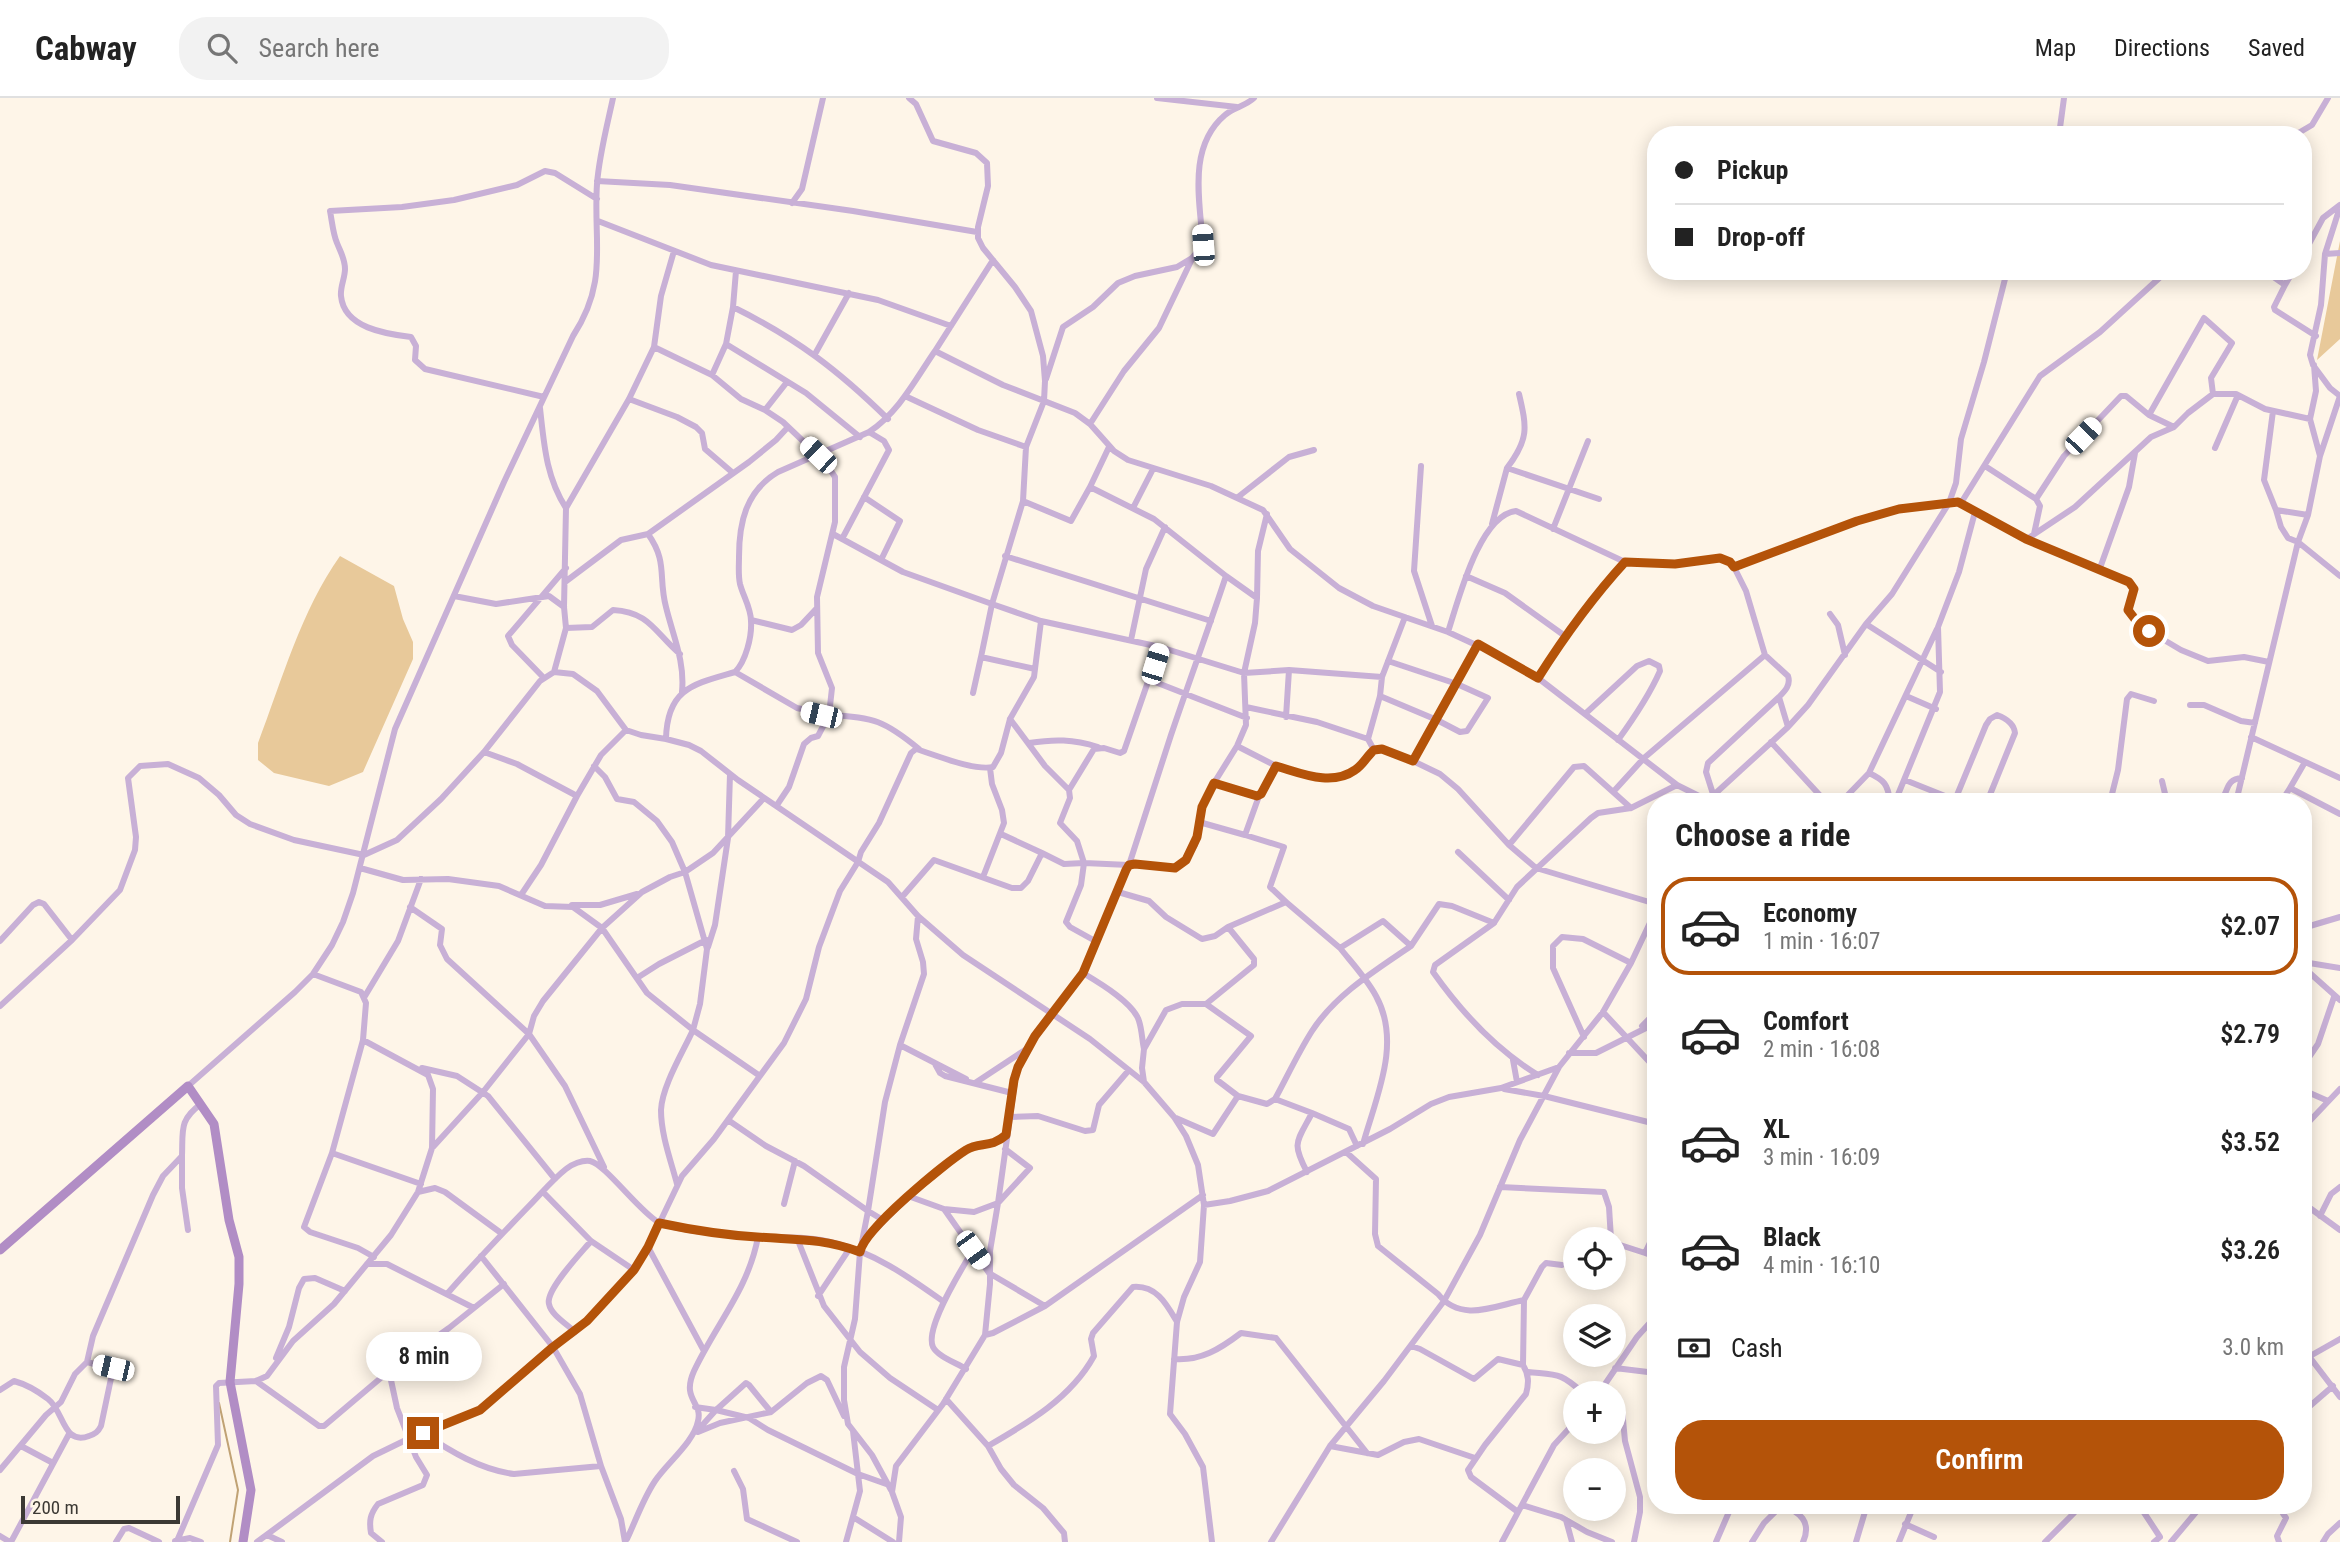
<!DOCTYPE html>
<meta charset="utf-8">
<style>
:root{--surface:#fff;--page:#f2f2f2;--text:#222;--muted:#767676;--line:#e0e0e0;--accent:#b45309}
body{margin:0;font-family:"Roboto Condensed",sans-serif;background:var(--page);color:var(--text);height:100vh;display:flex;flex-direction:column;font-size:26px;white-space:nowrap}
*{box-sizing:border-box;margin:0}
p{font-size:23px;color:var(--muted)}
.icon{flex:none;width:38px;height:38px;fill:none;stroke:currentColor;stroke-width:2;stroke-linecap:round;stroke-linejoin:round}
.map{position:relative;flex:1;overflow:hidden}
.drawer{position:absolute;left:1647px;top:695px;width:665px;height:721px;display:flex;flex-direction:column;background:var(--surface);border-radius:28px;box-shadow:0 4px 18px #0003}
.drawer>*{flex:none}
.hud{position:absolute;left:1647px;top:28px;width:665px;height:154px;border-radius:28px;box-shadow:0 4px 18px #0003;display:grid;align-content:center;height:154px;padding:0 28px;background:var(--surface)}
.fabs{position:absolute;left:1563px;top:1129px;display:grid;gap:14px}
.fabs a{display:grid;place-items:center;width:63px;height:63px;border-radius:50%;background:var(--surface);box-shadow:0 4px 18px #0003;font-size:35px}
.scale{position:absolute;left:21px;bottom:18px;width:159px;box-sizing:border-box;padding-left:7px;border:4px solid #3c3934;border-top:0;font-size:19px;line-height:24px;white-space:nowrap;color:#3c3934;-webkit-text-stroke:5px #fef5e8;paint-order:stroke}
.end{position:absolute;width:32px;height:32px;margin:-16px;border:9px solid #b45309;background:#fff;box-shadow:0 0 0 4px #fff}
.from{border-radius:50%}
.bubble{position:absolute;height:49px;border-radius:24px;background:var(--surface);box-shadow:0 4px 18px #0003;font-size:23px;font-weight:600;line-height:49px;text-align:center}
.car{position:absolute;width:21px;height:42px;margin:-21px -10px;border-radius:9px;box-shadow:0 0 5px 2px #0007;background:linear-gradient(#fff 24%,#345 0 40%,#fff 0 76%,#345 0 86%,#fff 0)}
.hud b{display:flex;align-items:center;gap:24px;height:66px;font-size:26px}
.hud b+b{border-top:2px solid var(--line)}
.hud i{width:18px;height:18px;background:var(--text)}
ul{padding:0;list-style:none}
li{display:flex;align-items:center;gap:21px;height:98px;margin:0 14px 10px;padding:0 14px;border:4px solid transparent;border-radius:28px}
li div{flex:1}
li b{display:block;font-size:26px}
li em{font-style:normal;font-weight:600}
li.active{border-color:var(--accent)}
li>.icon{width:63px;height:63px;stroke-width:1.5}
h2{padding:0 28px;font-size:32px;line-height:84px}
.pay{display:flex;align-items:center;gap:18px;height:77px;padding:0 28px;font-size:26px}
.pay p{margin-inline-start:auto}
.button{display:flex;gap:14px;margin-top:auto;padding:14px 28px}
.button a{flex:1;height:80px;border-radius:28px;background:var(--accent);color:#fff;font-size:28px;font-weight:600;line-height:80px;text-align:center}
header{display:flex;align-items:center;gap:42px;box-sizing:border-box;height:98px;padding:0 35px;background:var(--surface);border-bottom:2px solid var(--line)}
header strong{font-size:33px}
nav{display:flex;gap:38px;margin-inline-start:auto;font-size:24px}
.search{width:490px;height:63px;background:var(--page);display:flex;align-items:center;gap:18px;box-sizing:border-box;padding:0 24px;border-radius:28px;color:var(--muted);font-size:26px}
.map>svg:first-child{display:block}
.green{fill:#e8c99a}
.lines{fill:none;stroke-linecap:round;stroke-linejoin:round}
.stream{stroke:#c0a274;stroke-width:2}
.street{stroke:#c8b0d6;stroke-width:6}
.secondary{stroke:#b18dc5;stroke-width:9}
.route{stroke:#b45309;stroke-width:9}
</style>
<header>
<strong>Cabway</strong>
<div class="search"><svg class="icon" aria-label="search" viewBox="0 0 24 24"><circle cx="10" cy="10" r="6"/><path d="M15 15l6 6"/></svg>Search here</div>
<nav><a>Map</a><a>Directions</a><a>Saved</a></nav>
</header>
<div class="map">
<svg width="2340" height="1444" viewBox="0 0 2340 1444">
<rect width="100%" height="100%" fill="#fef5e8"/>
<!-- green -->
<path class="green" d="M2340,143V241L2317,262Z
M340,458L394,488L403,521L413,544V561L363,674L329,688L274,675L258,662V645C282,582 301,513 340,458Z"/>
<g class="lines">
<!-- stream -->
<path class="stream" d="M219,1305L238,1392L230,1444"/>
<!-- street -->
<path class="street" d="M1157,0L1237,9
M2059,37L2064,0
M2295,37L2312,27L2328,0
M597,83L670,87L853,113L977,134
M792,105L802,91L823,0
M2340,109L2325,156L2321,207L2310,257L2313,267L2330,290L2340,298
M598,123L711,167L878,202L951,228
M674,153L661,198L654,249L712,277L726,246L733,209
M2325,156L2340,155
M2303,157L2323,120L2340,107
M736,173L733,209C796,240 838,272 888,321
M2265,173L2285,187L2274,209L2275,212L2316,238
M2285,187L2293,173
M726,246L806,295L860,339
M935,253L993,162
M815,256L849,195
M2314,267L2316,293L2310,321L2320,358
M712,277L741,301L765,312L783,324L825,364L835,379V424L817,499L818,555L832,590L829,617C874,619 885,623 919,651
M1046,281L1063,229L1093,209L1118,185L1135,178L1177,169L1192,160L1203,147C1200,104 1187,49 1225,17C1234,9 1246,8 1254,0
M905,298L978,332L1026,349
M544,299L425,271L415,262L416,248L411,239C386,236 344,230 341,198C340,189 345,180 345,171C345,161 341,155 337,145C333,136 332,123 330,113L402,109L454,102L517,87L545,73L555,75L597,101
M629,301L677,319L696,329L702,335L705,351L733,375
M540,310C544,346 546,379 566,410L629,301L654,249
M765,312L787,284
M2273,313L2264,382L2276,412L2308,417
M1090,326L1124,273L1159,230L1192,161
M2174,329L2149,317L2204,220L2232,245L2211,280L2213,296H2236L2265,311L2310,321
M2215,350L2238,297
M1421,368L1414,473L1432,528
M1985,368L2036,401
M1507,370C1529,341 1527,330 1519,296
M1090,389L1109,349
M864,399L900,423L881,462
M1238,399L1289,359L1314,352
M1023,403L1071,423L1090,389L1154,421L1226,478
M1961,405L2040,278L2100,234L2167,173
M1133,410L1153,371
M2276,412L2281,429L2288,440L2298,444L2340,478
M1267,416L1258,453L1257,500L1226,478C1208,532 1189,584 1171,637L1129,767L1084,765L1077,743L1060,725L1070,700L1069,692L1094,651L1104,650L1120,655L1124,653L1160,549L1244,575L1289,572
M1492,426L1507,370L1599,401
M1553,431L1588,343
M648,436L749,364L776,342L788,329
M833,436L903,474L992,506L981,559L1035,571
M2034,436L2040,408L2036,401L2064,358L2121,298H2126L2149,317
M842,441L889,352L884,343L869,334
M2027,441L2075,409L2151,339L2174,329L2188,315L2213,296
M1005,458L1211,523
M2100,470L2129,389L2135,355
M1466,478L1505,495L1565,538
M565,484L621,442L648,436C668,464 658,479 666,509C673,538 685,563 682,594
M454,498L496,506L549,498L564,509
M1830,516L1838,527L1845,557
M751,522L792,532L801,527L817,510
M1041,523L1160,549
M1866,526L1941,574
M566,530L592,529L613,512C650,514 655,535 680,556
M1448,534C1458,504 1479,417 1516,413L1625,464L1675,466L1720,460L1730,464L1734,469L1857,423L1899,410L1958,404L2027,441L2129,484L2134,491L2128,509L2131,517L2149,533L2181,552L2208,563L2244,559L2269,564
M1131,542L1146,471L1165,429
M554,574L566,530L564,509L566,410
M735,574L797,610L829,617L818,638L811,640L804,646L789,689L777,707
M543,579L512,547L508,538L566,470
M1538,580C1564,539 1592,500 1625,464
M1150,582L1247,620
M973,595L981,559
M1380,598L1437,622L1460,634L1467,633L1488,600L1457,586L1388,563
M1906,598L1936,611
M1779,599L1788,629
M2190,607H2204L2241,623L2255,625
M1246,609L1317,624L1368,641L1374,652
M1585,616L1637,568L1649,563L1659,568L1660,573C1649,598 1634,620 1618,642
M1286,619L1289,572L1382,579
M1010,621L1045,668L1069,692
M2251,639L2340,680
M666,641L689,647L701,653L738,682L888,784L918,818L963,857L1090,941L1144,984L1174,1019L1186,1038L1198,1067L1204,1107L1200,1164L1184,1199L1177,1224L1170,1316L1185,1336L1203,1369L1212,1444
M1368,641L1380,598L1382,579L1405,519
M1771,644L1826,704
M1029,645C1054,641 1073,641 1098,649
M1237,648L1276,668
M484,654L517,666L577,698L601,657L626,632
M1413,663L1478,546
M2305,664L2290,690L2340,716
M594,668L605,679L617,701L634,704L657,723L672,744L685,774L707,851L700,906L693,932L760,978
M1905,682L1955,702L1986,627L1990,621L1997,617C2005,620 2014,625 2015,635L1987,704
M2162,683L2167,704
M1214,685L1237,648L1246,627L1244,575L1255,525L1257,500
M1614,693L1644,660L1765,557
M1713,696L1706,674L1708,665L1779,599C1785,593 1791,587 1788,578L1765,557L1746,493L1734,469
M1259,698L1245,737L1284,749L1270,789L1286,804
M1706,704L1788,629L1808,607L1866,526L1892,496L1949,405L1956,385L1961,341L1984,264L2007,173
M1841,704L1869,675
M1890,704C1888,686 1884,682 1869,675L1937,531
M1895,704L1940,594L1938,529L1959,474L1975,414
M2110,704L2118,672L2127,601L2131,596L2154,603
M2220,704C2229,694 2225,681 2242,680
M2236,704L2298,444L2308,417L2320,358L2340,298
M2281,704L2290,690
M1199,724L1245,737
M1001,736L1042,755
M1509,747L1574,669L1584,668L1631,710
M1458,754L1509,802
M360,770L403,782L448,781L499,788L545,808L573,809L602,830L642,794L670,779L685,774L713,755L764,700
M983,779L1004,725L1002,712L992,686L990,670
M1118,794L1149,803L1166,819L1202,841L1215,838L1228,829L1286,804L1340,850L1383,823L1411,848L1439,806L1452,808L1494,825L1517,789L1591,720L1598,715L1631,710L1677,687
M521,797L541,767L577,698
M902,799L934,762L1012,790H1021L1028,783L1042,755L1064,766L1084,765L1081,787L1066,824L1070,829L1097,844
M572,807H600L637,796
M410,809L442,831L440,847L447,861L529,936L565,988L604,1069
M1494,825L1435,867L1433,874C1462,915 1495,951 1538,977
M2303,830L2340,819
M0,843L33,807L39,804L44,806L72,842
M708,849L715,827L728,740L730,676
M1340,850C1352,865 1367,881 1376,898C1402,945 1376,999 1363,1046
M2303,864L2340,870
M2303,869L2340,902
M1083,875C1098,884 1134,905 1139,923C1142,932 1142,942 1144,951
M637,880L659,866L706,842
M365,898L398,843L421,781
M0,908L72,842L120,792L135,752L136,739L128,680L140,668L168,666L199,680L219,697L236,717L250,726L294,742L364,757L397,742L441,701L484,654L540,583L554,574L573,576L597,593L626,632L641,637L666,641C667,590 694,586 735,574C746,563 752,538 751,523C751,510 743,498 740,486C738,477 739,468 739,459C739,424 746,393 778,374L869,334C899,314 915,282 935,253L1003,287L1075,315L1090,326L1114,353L1128,362L1211,388L1263,412L1290,451L1339,490L1373,508L1448,534L1502,559L1538,580L1677,687L1711,704
M1603,914L1656,971
M1642,928L1656,914
M1584,939L1553,870V848L1562,839L1583,841L1631,865
M363,942L332,1055L421,1086
M900,947L966,981
M1569,955H1596L1656,925
M1513,962L1517,984
M935,966L940,975L945,978L1012,995
M2303,968L2318,946L2334,899
M422,970L457,978L488,998L555,1081
M1144,984L1142,970L1144,951L1166,912L1182,906H1206
M975,985L1025,952
M188,988L295,894L313,876L332,847L343,824L353,795L395,631L504,384L573,238C609,183 593,145 597,86C599,58 607,28 613,0
M1504,991L1544,998L1656,1026
M2303,992L2328,1003
M1238,998L1267,1006L1275,1001
M1312,1015L1275,1001C1287,979 1298,955 1312,933C1336,896 1376,872 1411,848
M1010,1019L1038,1018L1085,1033L1093,1032L1099,1007L1129,972
M1176,1020L1213,1036L1238,998L1217,982V979L1251,938L1206,906L1254,867V861L1228,829
M728,1022L766,1048L804,1068L868,1113L860,1154L855,1221L844,1269V1302L848,1326L872,1357L891,1392
M2303,1030L2340,991
M433,1049L483,994L529,936L534,918L543,903L602,830L647,895L693,932C683,954 662,988 661,1012C661,1037 671,1063 677,1086
M1346,1054L1376,1081L1375,1136L1378,1148L1438,1196C1461,1225 1494,1208 1524,1202
M332,1055L304,1129L310,1134L358,1150L374,1159
M182,1058V1090L188,1132
M1307,1074C1291,1044 1297,1044 1312,1015L1349,1031L1357,1048
M1500,1089L1604,1094L1609,1109L1611,1141
M418,1094L435,1090L445,1094L501,1135
M543,1094L591,1143L634,1172
M908,1098L944,1111L989,1175L1045,1208
M2303,1105L2340,1132
M784,1106L795,1063
M1204,1107L1230,1103L1268,1093L1390,1031L1431,1006L1449,999L1501,990L1559,969L1603,914L1631,865L1656,812
M944,1111L974,1114L998,1105L1030,1070L1005,1051
M2320,1118L2331,1096L2340,1089
M883,1122L868,1113L885,1004L900,947L924,876L923,864L916,841L918,818
M1656,1132L1645,1155L1656,1159
M797,1140L824,1208L860,1254L890,1280L938,1312
M1614,1145L1645,1155
M863,1146C893,1110 928,1082 964,1053C979,1044 991,1050 1006,1037
M648,1149L704,1253
M367,1166H387L474,1210
M447,1196C473,1166 500,1138 528,1109C540,1097 552,1082 566,1071C572,1066 582,1062 590,1063C605,1066 638,1112 658,1124C676,1134 736,1137 758,1139
M818,1198L850,1150
M575,1234C567,1226 551,1217 549,1206C545,1192 582,1154 591,1143
M985,1237L993,1235L1045,1208L1203,1097
M1411,1248L1420,1251L1474,1281L1498,1261L1523,1267
M2308,1257L2340,1299
M276,1260L289,1229L299,1190L304,1181L315,1180L345,1193
M1174,1261C1201,1263 1220,1251 1241,1235L1276,1240L1367,1355
M2303,1262L2340,1241
M1615,1270L1656,1275
M966,1271C957,1265 938,1259 933,1249C924,1230 963,1169 973,1152
M1528,1274C1557,1277 1560,1274 1583,1295
M256,1283L319,1328H324L389,1273L449,1230L504,1186
M0,1292L14,1283C25,1286 39,1294 48,1301C64,1313 63,1348 89,1338C95,1336 98,1334 101,1328L113,1271L87,1264
M1599,1295L1637,1239L1656,1218
M1614,1299L1622,1311L1625,1343L1640,1399V1414L1634,1444
M946,1301L988,1348L1001,1371L1014,1387L1043,1410L1064,1435L1065,1444
M695,1309L716,1312L746,1285L749,1287L771,1314
M2303,1314L2333,1288
M697,1333L716,1312L749,1320L768,1332L858,1376L860,1393L846,1444
M853,1333L858,1376L889,1387
M698,1334L720,1325L771,1314L807,1285L821,1278L827,1282L844,1318
M423,1335C450,1353 481,1372 514,1376L601,1368
M21,1348L53,1365
M988,1348C1028,1325 1071,1300 1094,1258L1091,1241L1093,1235L1133,1189C1157,1187 1167,1207 1177,1224
M1330,1348L1378,1357L1404,1344L1419,1341L1475,1360
M0,1372L46,1317L61,1304L75,1276L87,1264L93,1238L153,1097L163,1078L182,1058C183,1032 179,1022 201,1006
M734,1373L743,1391L747,1421L797,1444
M1522,1407L1561,1419L1587,1434L1612,1444
M2139,1407L2160,1439L2154,1444
M2270,1407L2282,1414L2286,1420L2277,1438L2279,1444
M1518,1414L1471,1379L1468,1372L1485,1347L1526,1296C1529,1285 1529,1277 1523,1267L1524,1202L1542,1169L1546,1165L1562,1167
M853,1419L893,1444
M1566,1422L1572,1444
M1905,1426L1934,1439
M267,1437L282,1444
M0,1438L10,1444
M627,1441C636,1422 643,1401 655,1383C667,1365 694,1344 698,1323C703,1304 681,1302 694,1273C716,1226 748,1192 758,1139C784,1140 810,1138 834,1145C876,1155 910,1180 944,1204
M175,1443L190,1440L201,1444
M177,1443L218,1347L216,1288L219,1285L256,1283L267,1278L293,1243L334,1206L391,1137L418,1094L432,1050L433,991L428,977L363,942L366,905L361,894L313,876
M11,1444L69,1336
M116,1444L124,1431L129,1430L159,1444
M257,1444L373,1358L410,1340L480,1312L553,1249L481,1158
M382,1444L371,1435C369,1423 370,1416 378,1406L423,1387L427,1377L416,1359L397,1310L389,1273
M625,1444L621,1421L601,1368L580,1296L553,1249L575,1234L596,1215L634,1172L648,1149L682,1078L714,1041L784,945L806,901L819,849L840,793L858,764L861,754L879,725L911,655L916,651C936,657 973,673 993,669L1001,655L1010,621L1034,579L1041,523L992,506L1023,403L1026,349L1044,303L1045,283L1043,258L1031,213L1015,189L983,150L978,140V129L988,88L987,65L976,55L933,43L916,6L909,0
M899,1444L901,1419L892,1394L896,1368L943,1306L985,1237L990,1186V1153L998,1105L1016,976L1027,951L1083,875L1126,772L1129,767H1134L1175,770L1186,762L1195,747L1202,709L1214,685L1259,698L1276,668C1301,675 1332,689 1355,672C1363,667 1367,658 1374,652L1382,651L1413,663L1440,676L1458,691L1509,747L1536,770L1656,806
M1271,1444L1330,1348L1384,1283L1444,1203L1480,1137L1520,1042L1559,969
M1502,1444L1554,1347L1575,1324
M1716,1444L1732,1407
M1752,1444L1764,1425L1781,1408C1800,1413 1812,1424 1803,1444
M1856,1444L1867,1407
M1899,1444L1914,1407
M2045,1444L2074,1415L2079,1407
M2171,1444L2202,1407
M2323,1444L2328,1436L2340,1425"/>
<!-- secondary -->
<path class="secondary" d="M0,1152L188,988L214,1026L229,1122L239,1159V1186L230,1284L251,1392L243,1444"/>
</g>
<g class="lines">
<!-- route -->
<path class="route" d="M423,1335L480,1312L553,1249L587,1223L634,1172L648,1149L659,1125C692,1132 724,1137 757,1139C797,1142 822,1140 860,1154C864,1131 944,1066 966,1052C980,1043 990,1051 1006,1037L1014,982L1018,969L1035,938L1083,875L1126,772L1129,767L1135,766L1175,770L1186,762L1197,739L1202,709L1214,685L1257,698L1261,696L1276,668C1301,675 1331,689 1355,672C1363,667 1367,658 1374,652L1382,651L1413,663L1478,546L1538,580C1564,539 1592,500 1625,464L1675,466L1720,460L1730,464L1734,469L1857,423L1899,411L1958,404L2026,441L2129,484L2134,491L2128,512L2138,525L2149,533"/>
</g>
</svg>
<div class="fabs">
<a><svg class="icon" aria-label="locate" viewBox="0 0 24 24"><circle cx="12" cy="12" r="6"/><path d="M12 2v4M12 18v4M2 12h4M18 12h4"/></svg></a>
<a><svg class="icon" aria-label="layers" viewBox="0 0 24 24"><path d="M12 4l9 5-9 5-9-5zM3 14l9 5 9-5"/></svg></a>
<a>+</a>
<a>−</a>
</div>
<div class="scale">200 m</div>
<i class="end from" style="left:2149px;top:533px"></i>
<i class="end" style="left:423px;top:1335px"></i>
<div class="bubble" style="left:366px;top:1234px;width:116px">8 min</div>
<i class="car" style="left:1203px;top:147px;rotate:356deg"></i>
<i class="car" style="left:2083px;top:338px;rotate:44deg"></i>
<i class="car" style="left:818px;top:357px;rotate:314deg"></i>
<i class="car" style="left:1155px;top:566px;rotate:17deg"></i>
<i class="car" style="left:821px;top:617px;rotate:283deg"></i>
<i class="car" style="left:973px;top:1152px;rotate:144deg"></i>
<i class="car" style="left:113px;top:1270px;rotate:283deg"></i>
<div class="hud">
<b><i class="from"></i>Pickup</b>
<b><i></i>Drop-off</b>
</div>
<section class="drawer">
<h2>Choose a ride</h2>
<ul>
<li class="active"><svg class="icon" aria-label="car" viewBox="0 0 24 24"><path d="M5 17H2v-5l4-1 3-4h7l3 4 3 1v5h-3M9 17h6M6 11h13"/><circle cx="7" cy="17" r="2"/><circle cx="17" cy="17" r="2"/></svg><div><b>Economy</b><p>1 min · 16:07</p></div><em>$2.07</em></li>
<li><svg class="icon" aria-label="car" viewBox="0 0 24 24"><path d="M5 17H2v-5l4-1 3-4h7l3 4 3 1v5h-3M9 17h6M6 11h13"/><circle cx="7" cy="17" r="2"/><circle cx="17" cy="17" r="2"/></svg><div><b>Comfort</b><p>2 min · 16:08</p></div><em>$2.79</em></li>
<li><svg class="icon" aria-label="car" viewBox="0 0 24 24"><path d="M5 17H2v-5l4-1 3-4h7l3 4 3 1v5h-3M9 17h6M6 11h13"/><circle cx="7" cy="17" r="2"/><circle cx="17" cy="17" r="2"/></svg><div><b>XL</b><p>3 min · 16:09</p></div><em>$3.52</em></li>
<li><svg class="icon" aria-label="car" viewBox="0 0 24 24"><path d="M5 17H2v-5l4-1 3-4h7l3 4 3 1v5h-3M9 17h6M6 11h13"/><circle cx="7" cy="17" r="2"/><circle cx="17" cy="17" r="2"/></svg><div><b>Black</b><p>4 min · 16:10</p></div><em>$3.26</em></li>
</ul>
<div class="pay"><svg class="icon" aria-label="cash" viewBox="0 0 24 24"><path d="M3 7h18v10H3z"/><circle cx="12" cy="12" r="2"/></svg>Cash<p>3.0 km</p></div>
<div class="button"><a>Confirm</a></div>
</section>
</div>
